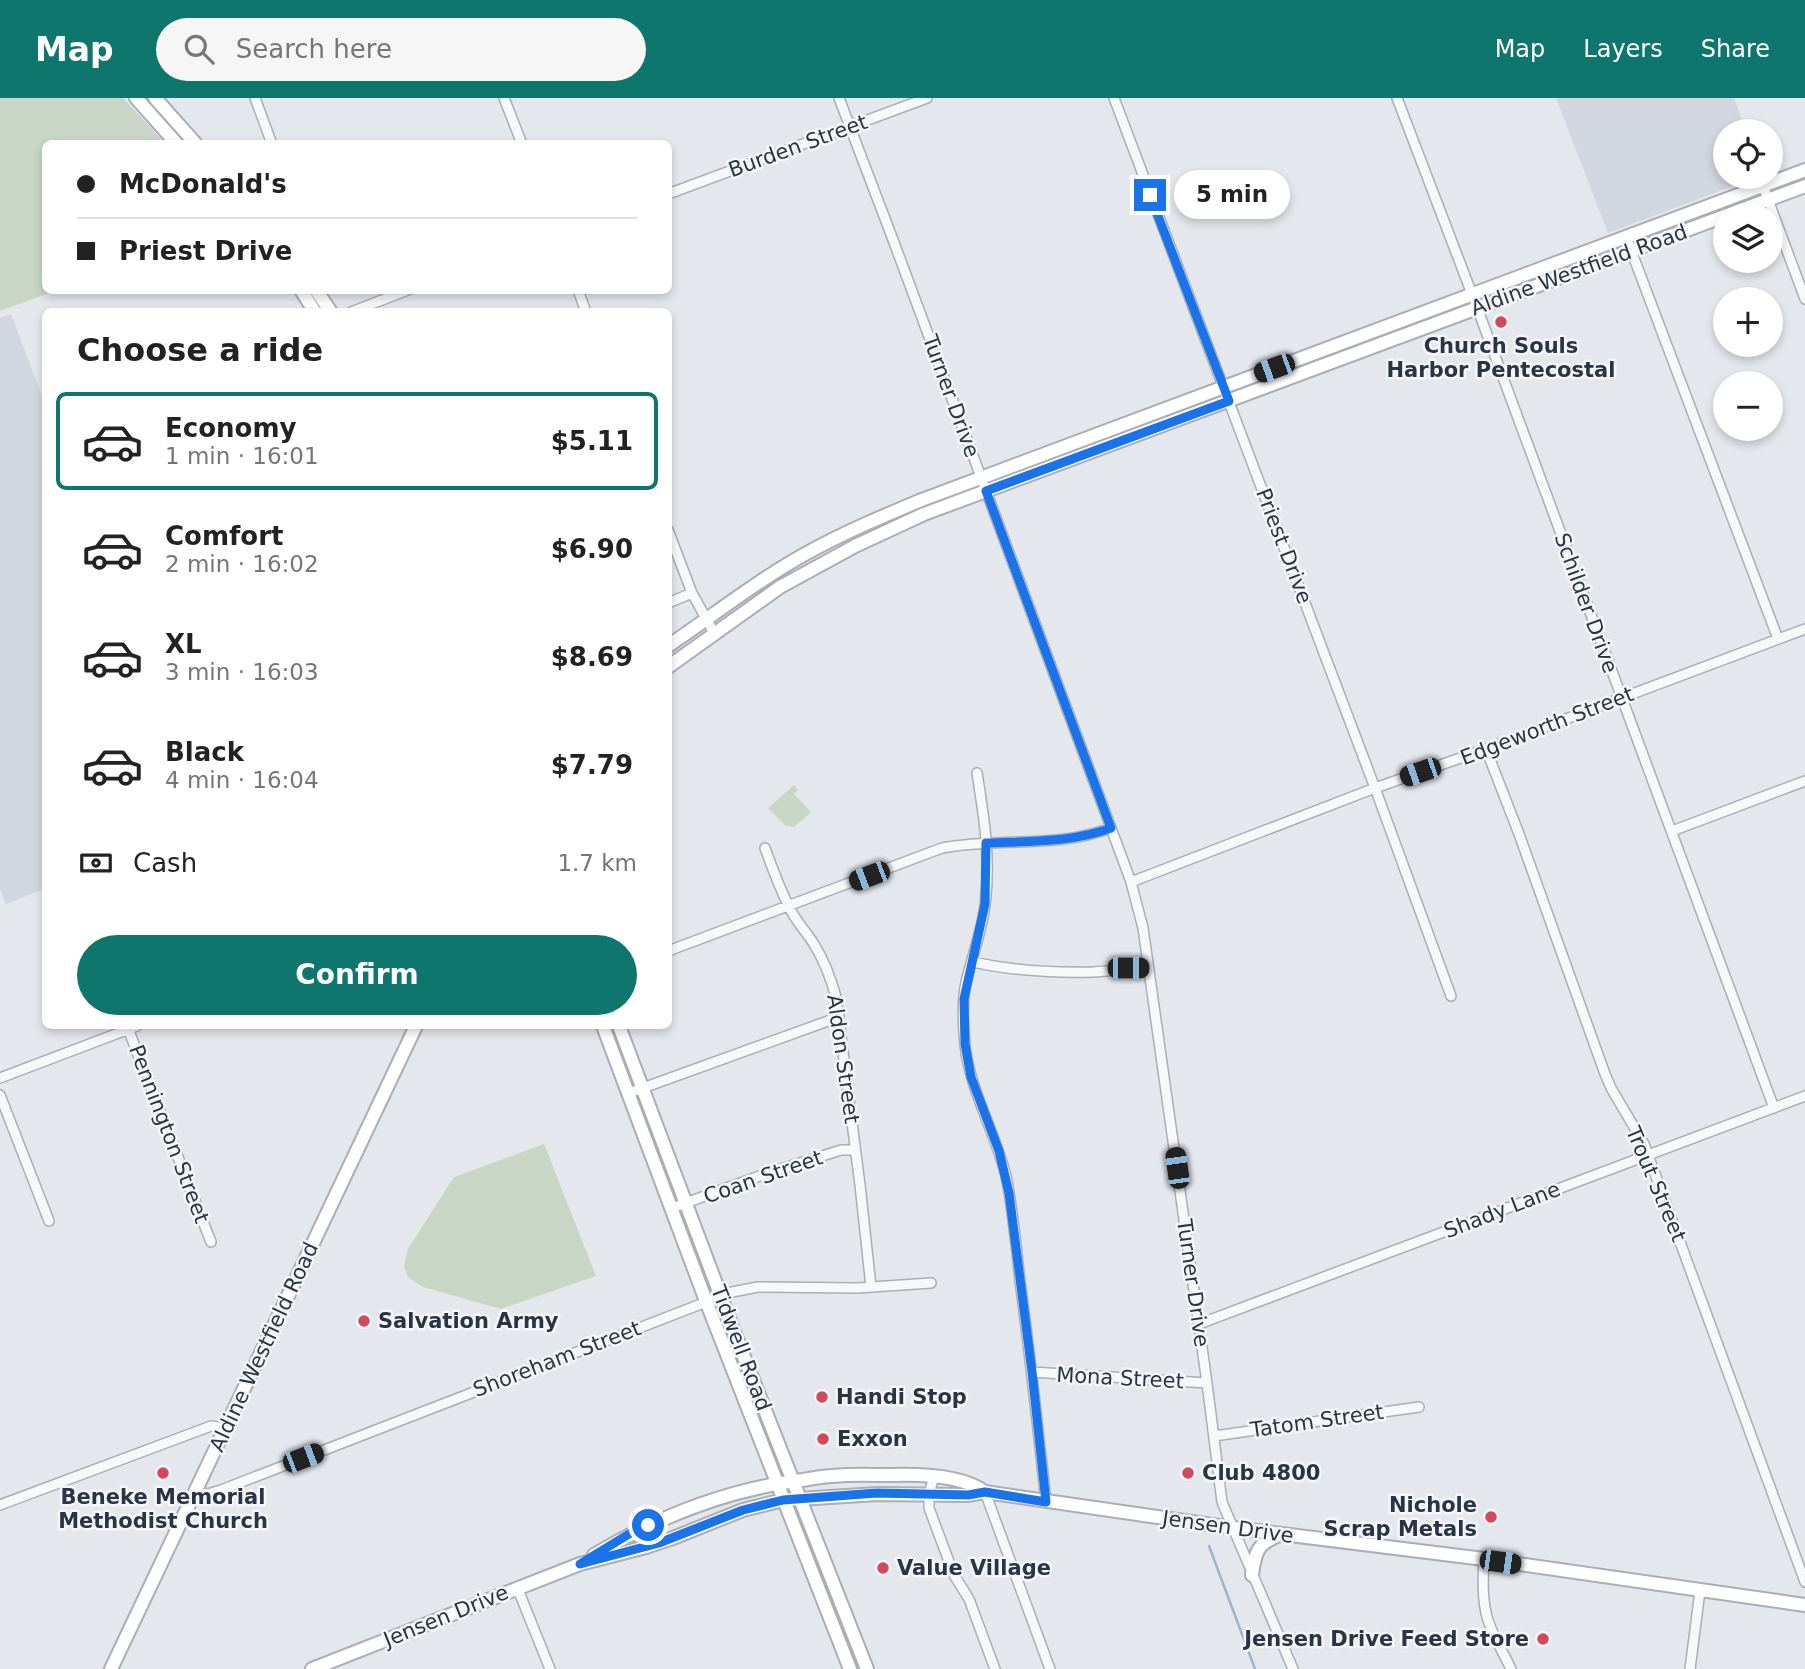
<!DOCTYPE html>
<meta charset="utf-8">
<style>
:root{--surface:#fff;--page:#f6f6f6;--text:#222;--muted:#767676;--line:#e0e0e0;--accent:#0f766e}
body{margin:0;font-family:"DejaVu Sans",sans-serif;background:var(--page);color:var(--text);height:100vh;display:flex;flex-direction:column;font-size:26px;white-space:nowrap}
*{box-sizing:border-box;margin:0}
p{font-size:23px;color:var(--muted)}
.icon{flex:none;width:38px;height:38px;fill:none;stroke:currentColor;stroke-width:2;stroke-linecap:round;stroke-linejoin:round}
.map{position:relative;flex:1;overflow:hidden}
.details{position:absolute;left:42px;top:210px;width:630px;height:721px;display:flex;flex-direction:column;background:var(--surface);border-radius:10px;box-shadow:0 4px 10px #0003}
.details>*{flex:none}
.top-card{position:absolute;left:42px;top:42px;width:630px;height:154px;border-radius:10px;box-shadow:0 4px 10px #0003;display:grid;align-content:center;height:154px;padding:0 35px;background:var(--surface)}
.controls{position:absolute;left:1713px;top:21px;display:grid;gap:14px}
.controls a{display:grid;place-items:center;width:70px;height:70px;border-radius:50%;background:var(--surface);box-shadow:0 4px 10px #0003;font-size:35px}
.end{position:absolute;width:32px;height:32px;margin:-16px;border:9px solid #1a73e8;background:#fff;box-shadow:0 0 0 4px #fff}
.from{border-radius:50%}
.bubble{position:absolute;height:49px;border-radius:24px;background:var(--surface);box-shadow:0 4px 10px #0003;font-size:23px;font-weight:700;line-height:49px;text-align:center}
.car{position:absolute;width:21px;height:42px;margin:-21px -10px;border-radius:9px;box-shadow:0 0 5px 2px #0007;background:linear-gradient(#222 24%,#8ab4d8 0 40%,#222 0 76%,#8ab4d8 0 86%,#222 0)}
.top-card b{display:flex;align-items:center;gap:24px;height:66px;font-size:26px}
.top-card b+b{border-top:2px solid var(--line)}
.top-card i{width:18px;height:18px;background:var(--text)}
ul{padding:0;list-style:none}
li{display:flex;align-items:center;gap:21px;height:98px;margin:0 14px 10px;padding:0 21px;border:4px solid transparent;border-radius:10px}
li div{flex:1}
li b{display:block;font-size:26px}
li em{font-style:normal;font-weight:700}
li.current{border-color:var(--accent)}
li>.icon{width:63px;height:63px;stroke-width:1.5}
h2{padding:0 35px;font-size:32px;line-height:84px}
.pay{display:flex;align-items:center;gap:18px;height:77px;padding:0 35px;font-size:26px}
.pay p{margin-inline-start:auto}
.primary-button{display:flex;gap:14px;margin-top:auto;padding:14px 35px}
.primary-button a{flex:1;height:80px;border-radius:42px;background:var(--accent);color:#fff;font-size:28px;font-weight:700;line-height:80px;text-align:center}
header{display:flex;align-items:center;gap:42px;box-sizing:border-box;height:98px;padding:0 35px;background:var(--accent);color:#fff}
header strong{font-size:33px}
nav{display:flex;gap:38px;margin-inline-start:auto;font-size:24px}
.search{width:490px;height:63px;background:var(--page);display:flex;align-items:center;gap:18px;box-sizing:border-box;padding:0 24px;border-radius:38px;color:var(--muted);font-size:26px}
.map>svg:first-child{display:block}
.built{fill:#d2d6de}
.green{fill:#c9d6c5}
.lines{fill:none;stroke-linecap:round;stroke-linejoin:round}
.stream{stroke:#9fb4cc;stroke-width:2.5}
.minor-casing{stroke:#a9aeb7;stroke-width:12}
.secondary-casing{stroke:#a9aeb7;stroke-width:16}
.minor{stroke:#f7f8fa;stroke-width:9}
.secondary{stroke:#fff;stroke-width:12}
.route{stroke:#1a73e8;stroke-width:9}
.poi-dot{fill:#d1495b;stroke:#f4f6f9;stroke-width:2.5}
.labels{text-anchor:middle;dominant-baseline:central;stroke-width:5;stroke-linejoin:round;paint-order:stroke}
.street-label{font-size:21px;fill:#2b3445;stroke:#f4f6f9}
.poi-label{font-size:21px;font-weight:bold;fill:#2b3445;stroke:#f4f6f9;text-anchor:start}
</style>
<header>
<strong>Map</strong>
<div class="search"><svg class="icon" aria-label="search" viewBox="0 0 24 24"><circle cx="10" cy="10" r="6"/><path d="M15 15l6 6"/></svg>Search here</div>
<nav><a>Map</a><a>Layers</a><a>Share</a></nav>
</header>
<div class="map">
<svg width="1805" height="1571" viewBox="0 0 1805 1571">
<rect width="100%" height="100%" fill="#e4e7ec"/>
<!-- built -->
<path class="built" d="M1556,0H1734L1746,33H1726V79H1757L1608,135Z
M11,216L45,306L46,735L42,737L45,747L46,790L6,806L0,791V220Z"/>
<!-- green -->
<path class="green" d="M0,0H123L165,45L46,46V192L55,193L0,213Z
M794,687L798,692L794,696L811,714L794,729L786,728L768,710Z
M544,1046L596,1178L501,1211L423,1189L408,1179L404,1168L408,1151L454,1079Z"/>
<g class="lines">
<!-- stream -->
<path class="stream" d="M1209,1448L1255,1571"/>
<defs>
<path id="minor" d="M255,0L272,46
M504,0L522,46
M839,0L895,147L1131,784L1143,830L1207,1285L1222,1404L1293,1571
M1114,0L1375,690L1451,898
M1397,0L1475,204L1774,1010
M1763,88L1805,201
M668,96L927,0
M1626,139L1778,541
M578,192L586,214
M351,214L408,192
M668,432L692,495L714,535
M668,505L692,495
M1486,651L1519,736L1605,976L1611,990L1644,1046L1805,1484
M977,675C984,719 991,762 985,807C982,833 972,858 966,884C962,903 963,927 965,947C970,993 995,1033 1006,1078C1013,1112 1016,1148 1020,1183C1030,1256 1038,1330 1046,1404
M1672,733L1805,683
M765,750C773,772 781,795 793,816C799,827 809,837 815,848C825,864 831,881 836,899L860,1087L871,1189
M1131,784L1375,690L1486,651L1805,531
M668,853L942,750C998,739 1057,751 1110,730
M973,864C1013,873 1052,875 1093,874C1112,873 1130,870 1148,870
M127,928L211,1144
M0,980L137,928
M629,995L839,919
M0,997L49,1123
M672,1110L765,1076L841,1052H855
M1199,1226L1805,998
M1032,1274L1207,1285
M1214,1338L1419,1309
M934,1378L929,1396V1410L954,1477L969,1501L995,1571
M195,1394L208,1396L221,1392L732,1194L758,1189L857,1190L931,1185
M985,1394L1050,1571
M0,1407L211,1328L225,1330
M1484,1461C1483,1480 1482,1500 1487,1519C1492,1537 1503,1554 1511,1571
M517,1489L550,1571
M1690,1571L1700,1493"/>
<path id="secondary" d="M136,0L177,46
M155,0L196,46
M301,192L315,214
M316,192L331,214
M668,548C714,517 758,482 807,455C843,435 881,419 919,403L1805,72
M668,569L780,489L855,448L924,416L1805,88
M603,928L706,1203L850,1571
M619,928L735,1236L867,1571
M594,1457C656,1420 724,1393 795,1383C807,1382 820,1378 832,1378C852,1376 872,1377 891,1377C920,1376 962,1377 985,1394
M1252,1477C1255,1454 1257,1446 1279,1437
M111,1571L416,928
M312,1571L580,1466L646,1449L673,1440L743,1412L783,1402L799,1401L877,1396L967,1397L985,1394L1233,1430L1484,1461L1805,1507"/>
</defs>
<!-- minor casing -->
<use href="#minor" class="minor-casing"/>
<!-- secondary casing -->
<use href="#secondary" class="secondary-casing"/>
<!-- minor -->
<use href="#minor" class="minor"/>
<!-- secondary -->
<use href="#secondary" class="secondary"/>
</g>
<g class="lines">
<!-- route -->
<path class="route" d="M648,1427L629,1436L580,1466L659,1445L743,1412L783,1402L877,1395L968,1397L985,1394L1046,1404L1032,1274L1009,1095L999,1053L971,979L965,946L964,901L985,806L986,745C1028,743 1071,745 1111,730L986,393L1229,303L1150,97"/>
</g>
<!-- markers -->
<g class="poi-dot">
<circle cx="1501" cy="224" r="7"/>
<circle cx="364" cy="1223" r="7"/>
<circle cx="822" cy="1299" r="7"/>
<circle cx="823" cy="1341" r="7"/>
<circle cx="163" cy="1375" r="7"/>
<circle cx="1188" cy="1375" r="7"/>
<circle cx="1491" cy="1419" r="7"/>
<circle cx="883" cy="1470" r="7"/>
<circle cx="1543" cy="1541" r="7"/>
</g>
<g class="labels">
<!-- street labels -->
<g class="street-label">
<text transform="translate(798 48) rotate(-20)">Burden Street</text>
<text transform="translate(1579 172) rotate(-20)">Aldine Westfield Road</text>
<text transform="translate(951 298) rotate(70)">Turner Drive</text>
<text transform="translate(1284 448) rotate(69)">Priest Drive</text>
<text transform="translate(1586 505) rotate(70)">Schilder Drive</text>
<text transform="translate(1547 628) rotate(-21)">Edgeworth Street</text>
<text transform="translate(843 961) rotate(82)">Aldon Street</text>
<text transform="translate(169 1036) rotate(69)">Pennington Street</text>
<text transform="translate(763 1079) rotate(-19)">Coan Street</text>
<text transform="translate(1656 1086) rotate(67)">Trout Street</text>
<text transform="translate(1502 1112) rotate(-21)">Shady Lane</text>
<text transform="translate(1193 1185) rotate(82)">Turner Drive</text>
<text transform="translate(264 1249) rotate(-65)">Aldine Westfield Road</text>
<text transform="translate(741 1250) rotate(69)">Tidwell Road</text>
<text transform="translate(557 1261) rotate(-21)">Shoreham Street</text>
<text transform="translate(1120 1280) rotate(3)">Mona Street</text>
<text transform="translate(1317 1323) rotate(-8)">Tatom Street</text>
<text transform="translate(1228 1429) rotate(8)">Jensen Drive</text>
<text transform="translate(446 1518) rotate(-22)">Jensen Drive</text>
</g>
<!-- poi labels -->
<g class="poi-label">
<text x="1501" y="248" text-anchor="middle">Church Souls<tspan x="1501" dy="24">Harbor Pentecostal</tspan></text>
<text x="378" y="1223">Salvation Army</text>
<text x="836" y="1299">Handi Stop</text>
<text x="837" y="1341">Exxon</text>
<text x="1202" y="1375">Club 4800</text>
<text x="163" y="1399" text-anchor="middle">Beneke Memorial<tspan x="163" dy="24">Methodist Church</tspan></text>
<text x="1477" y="1407" text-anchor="end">Nichole<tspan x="1477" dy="24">Scrap Metals</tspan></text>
<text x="897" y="1470">Value Village</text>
<text x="1529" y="1541" text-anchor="end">Jensen Drive Feed Store</text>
</g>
</g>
</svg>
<div class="controls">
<a><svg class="icon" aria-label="locate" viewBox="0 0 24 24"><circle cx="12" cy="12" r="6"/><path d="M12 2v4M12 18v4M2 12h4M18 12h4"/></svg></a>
<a><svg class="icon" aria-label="layers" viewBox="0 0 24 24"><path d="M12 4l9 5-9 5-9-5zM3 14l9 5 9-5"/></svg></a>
<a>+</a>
<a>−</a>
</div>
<i class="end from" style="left:648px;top:1427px"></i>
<i class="end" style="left:1150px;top:97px"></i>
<div class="bubble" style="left:1174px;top:72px;width:116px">5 min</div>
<i class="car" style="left:1274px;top:270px;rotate:250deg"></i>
<i class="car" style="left:1420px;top:674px;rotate:251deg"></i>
<i class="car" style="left:869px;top:778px;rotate:249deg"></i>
<i class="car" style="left:1128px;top:870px;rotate:90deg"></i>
<i class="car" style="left:1177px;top:1070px;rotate:352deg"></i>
<i class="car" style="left:303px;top:1360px;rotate:69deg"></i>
<i class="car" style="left:1500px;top:1464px;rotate:98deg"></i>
<div class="top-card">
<b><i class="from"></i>McDonald's</b>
<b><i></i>Priest Drive</b>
</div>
<section class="details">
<h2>Choose a ride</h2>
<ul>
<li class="current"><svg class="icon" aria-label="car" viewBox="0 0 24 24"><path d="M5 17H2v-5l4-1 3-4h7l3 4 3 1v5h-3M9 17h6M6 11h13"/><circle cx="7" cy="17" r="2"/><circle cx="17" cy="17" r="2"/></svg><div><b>Economy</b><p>1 min · 16:01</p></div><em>$5.11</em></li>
<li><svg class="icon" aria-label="car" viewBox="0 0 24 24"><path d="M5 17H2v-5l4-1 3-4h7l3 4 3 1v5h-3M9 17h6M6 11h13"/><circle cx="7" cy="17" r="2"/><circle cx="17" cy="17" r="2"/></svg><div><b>Comfort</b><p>2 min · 16:02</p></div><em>$6.90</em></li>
<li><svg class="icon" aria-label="car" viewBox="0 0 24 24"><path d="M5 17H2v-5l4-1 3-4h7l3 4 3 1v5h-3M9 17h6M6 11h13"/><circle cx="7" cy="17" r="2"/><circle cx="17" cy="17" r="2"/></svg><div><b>XL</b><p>3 min · 16:03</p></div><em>$8.69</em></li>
<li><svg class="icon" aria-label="car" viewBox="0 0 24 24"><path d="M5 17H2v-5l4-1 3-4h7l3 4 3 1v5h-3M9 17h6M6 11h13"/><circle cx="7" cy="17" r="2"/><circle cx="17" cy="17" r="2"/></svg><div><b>Black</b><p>4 min · 16:04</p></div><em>$7.79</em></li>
</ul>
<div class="pay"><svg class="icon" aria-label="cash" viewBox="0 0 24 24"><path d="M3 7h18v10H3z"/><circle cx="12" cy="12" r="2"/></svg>Cash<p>1.7 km</p></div>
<div class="primary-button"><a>Confirm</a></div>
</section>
</div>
